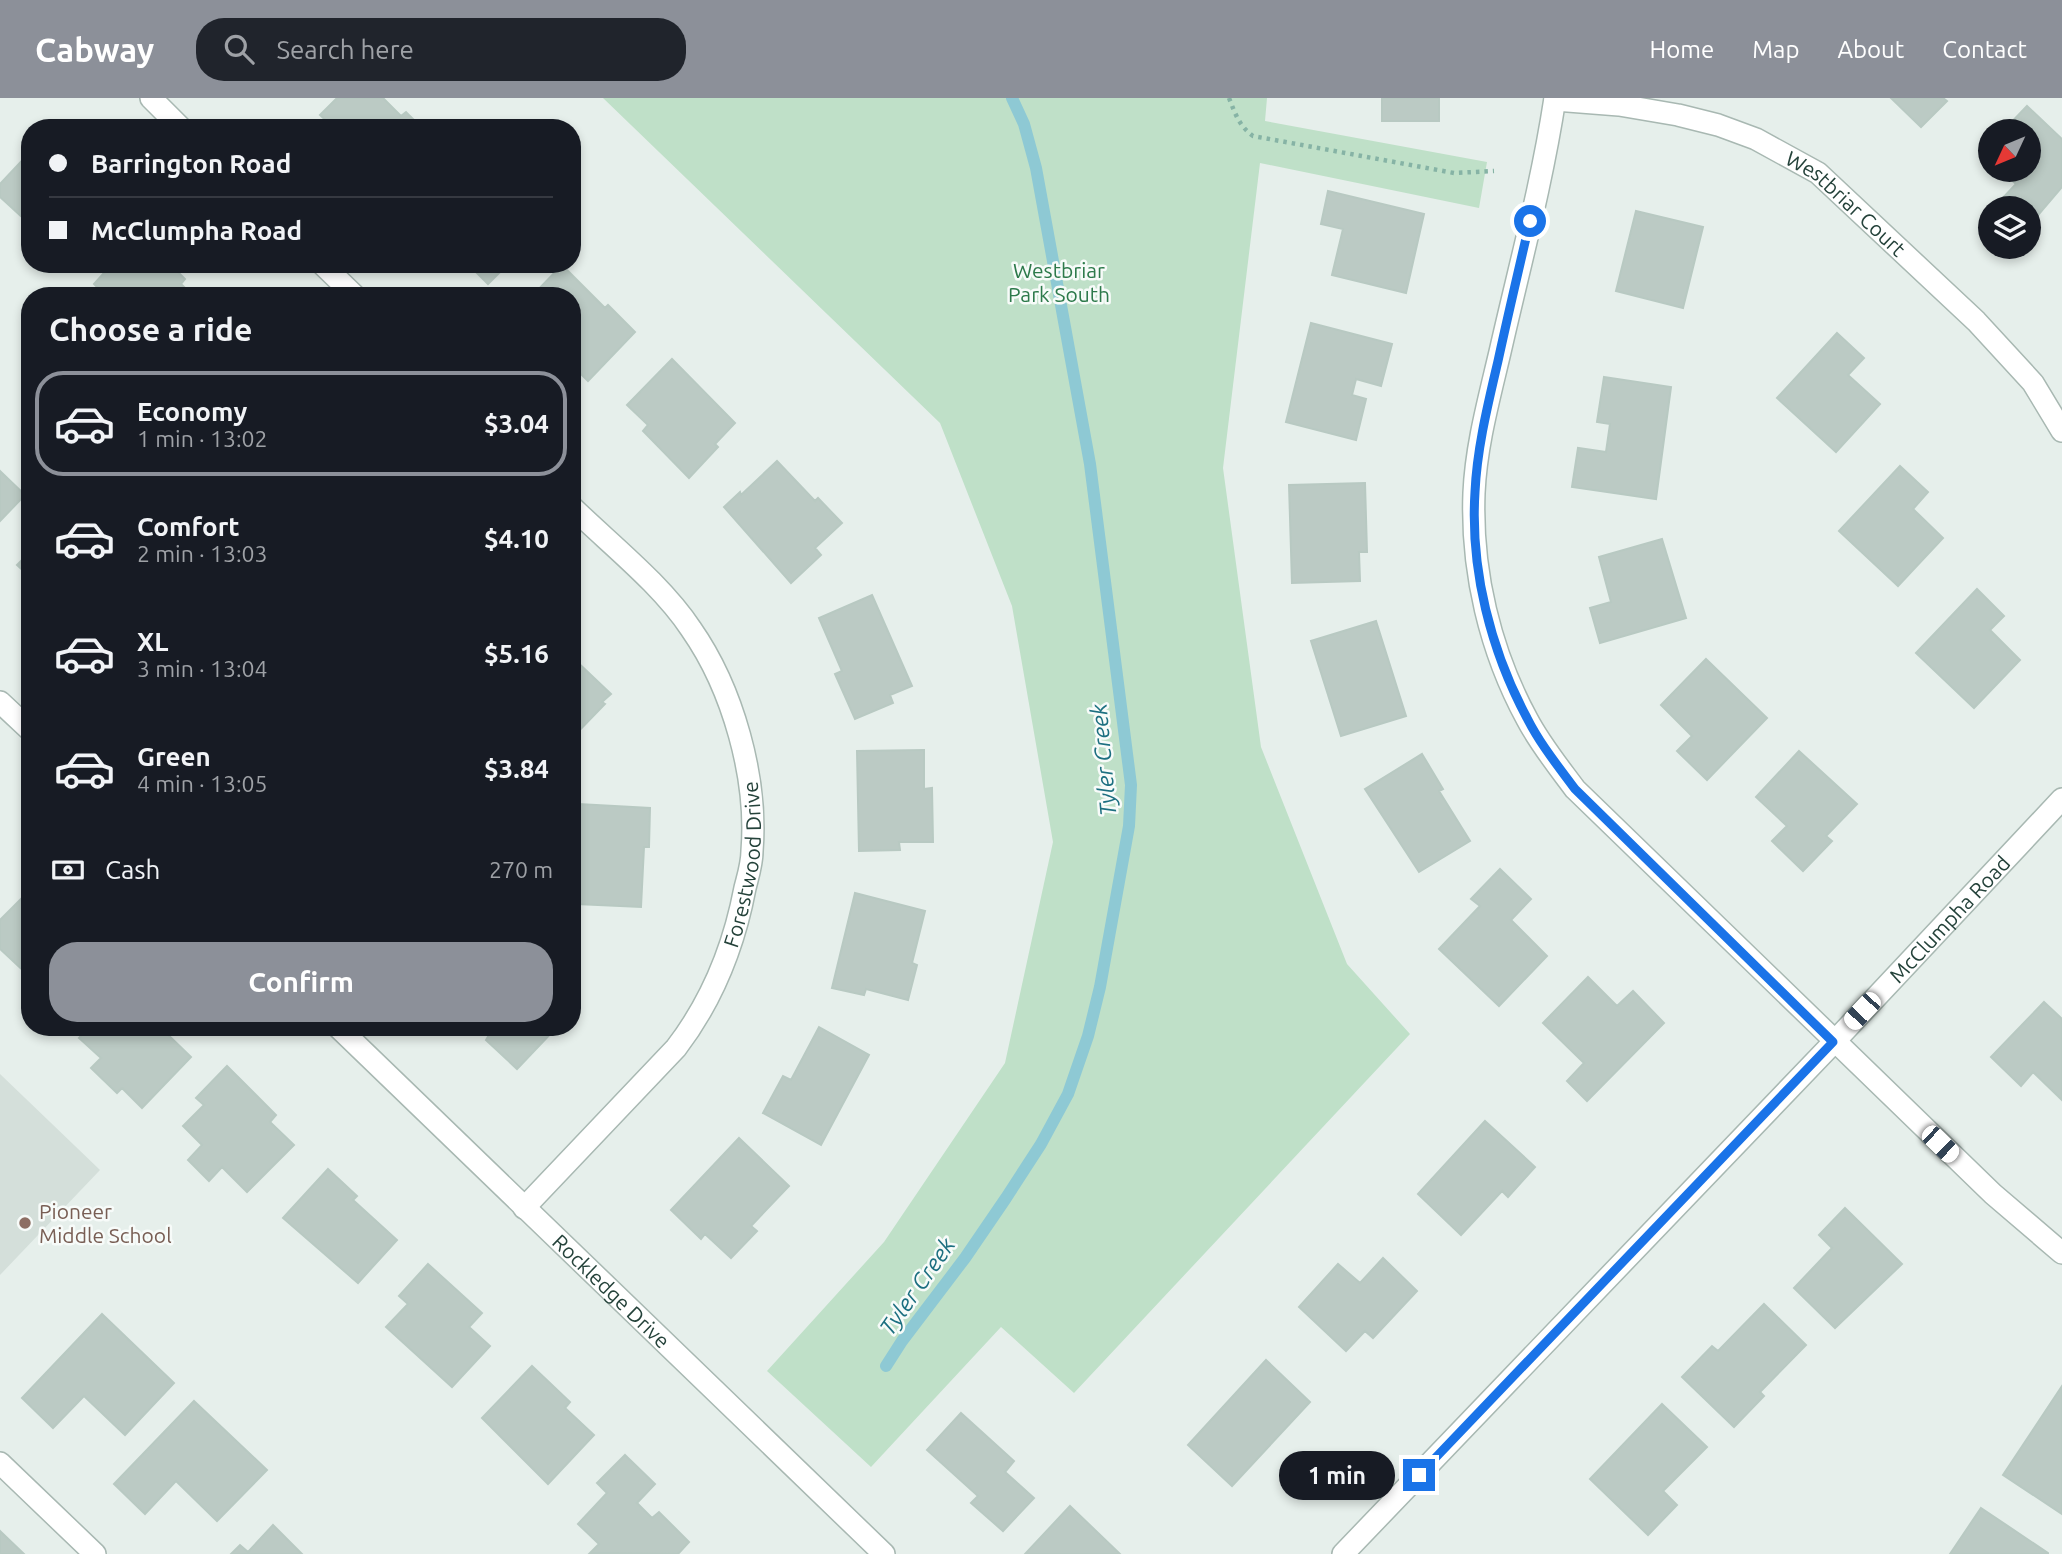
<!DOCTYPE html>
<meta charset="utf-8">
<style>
:root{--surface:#171b24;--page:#20242c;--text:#f1f3f6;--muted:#9ea1a6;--line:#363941;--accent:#8c9099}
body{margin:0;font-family:Ubuntu,sans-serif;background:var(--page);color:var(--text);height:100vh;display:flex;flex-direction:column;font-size:26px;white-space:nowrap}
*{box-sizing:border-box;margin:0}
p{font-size:23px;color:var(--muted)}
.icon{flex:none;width:38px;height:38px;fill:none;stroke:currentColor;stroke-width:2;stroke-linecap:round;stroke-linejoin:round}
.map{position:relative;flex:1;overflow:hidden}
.sheet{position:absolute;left:21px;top:189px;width:560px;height:749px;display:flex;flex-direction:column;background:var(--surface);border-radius:28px;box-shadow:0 4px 10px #0003}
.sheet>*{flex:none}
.banner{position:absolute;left:21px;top:21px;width:560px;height:154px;border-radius:28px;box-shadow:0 4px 10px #0003;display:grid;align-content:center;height:154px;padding:0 28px;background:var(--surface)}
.needle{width:46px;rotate:226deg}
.buttons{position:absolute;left:1978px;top:21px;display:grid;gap:14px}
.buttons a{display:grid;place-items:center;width:63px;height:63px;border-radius:50%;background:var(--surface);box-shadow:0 4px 10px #0003;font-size:35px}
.end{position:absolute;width:32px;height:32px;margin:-16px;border:9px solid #1a73e8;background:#fff;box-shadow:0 0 0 4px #fff}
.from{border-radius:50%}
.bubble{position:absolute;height:49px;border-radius:24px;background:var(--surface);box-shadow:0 4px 10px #0003;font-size:23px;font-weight:700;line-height:49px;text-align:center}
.car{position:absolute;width:21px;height:42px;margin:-21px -10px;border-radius:9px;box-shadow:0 0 5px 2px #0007;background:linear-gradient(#fff 24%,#345 0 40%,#fff 0 76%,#345 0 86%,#fff 0)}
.banner b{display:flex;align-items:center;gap:24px;height:66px;font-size:26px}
.banner b+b{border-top:2px solid var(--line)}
.banner i{width:18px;height:18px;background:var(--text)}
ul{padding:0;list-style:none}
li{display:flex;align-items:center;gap:21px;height:105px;margin:0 14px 10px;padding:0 14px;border:4px solid transparent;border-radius:28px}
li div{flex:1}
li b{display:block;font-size:26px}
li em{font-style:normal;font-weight:700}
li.active{border-color:var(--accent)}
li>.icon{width:63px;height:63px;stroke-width:1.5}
h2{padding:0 28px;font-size:32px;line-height:84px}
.pay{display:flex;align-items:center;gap:18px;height:77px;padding:0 28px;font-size:26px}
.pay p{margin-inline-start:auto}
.cta{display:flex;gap:14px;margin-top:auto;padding:14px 28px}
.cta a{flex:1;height:80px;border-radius:28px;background:var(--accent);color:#fff;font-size:28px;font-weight:700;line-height:80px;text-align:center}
header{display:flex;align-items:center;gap:42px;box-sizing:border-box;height:98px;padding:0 35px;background:var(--accent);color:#fff}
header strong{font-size:33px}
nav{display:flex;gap:38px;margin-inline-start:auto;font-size:24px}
.search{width:490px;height:63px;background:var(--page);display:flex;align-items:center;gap:18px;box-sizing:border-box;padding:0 24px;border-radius:28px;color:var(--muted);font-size:26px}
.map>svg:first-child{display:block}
.built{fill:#d4dfda}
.green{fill:#bfe0c8}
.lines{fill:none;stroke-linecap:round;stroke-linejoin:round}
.stream{stroke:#8ec9d4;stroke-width:12}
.building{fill:#bbcac4;stroke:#b8c9c2;stroke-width:2}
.minor-casing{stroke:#a8b8b2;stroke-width:24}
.tertiary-casing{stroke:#a8b8b2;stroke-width:24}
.path{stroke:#86b3a5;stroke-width:4.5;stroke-dasharray:3.5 5;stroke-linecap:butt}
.minor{stroke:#fff;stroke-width:21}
.tertiary{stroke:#fff;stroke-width:21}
.route{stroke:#1a73e8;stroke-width:9}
.education-dot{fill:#8d6e63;stroke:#f7fbf9;stroke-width:2.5}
.labels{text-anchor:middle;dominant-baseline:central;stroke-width:5;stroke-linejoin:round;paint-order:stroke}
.street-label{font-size:21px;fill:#24423a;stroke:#f7fbf9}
.park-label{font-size:21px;fill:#2d7a4b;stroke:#f7fbf9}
.education-label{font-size:21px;fill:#785e54;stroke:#f7fbf9;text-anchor:start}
.water-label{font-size:23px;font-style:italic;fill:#1c6f80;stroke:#f7fbf9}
</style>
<header>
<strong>Cabway</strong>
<div class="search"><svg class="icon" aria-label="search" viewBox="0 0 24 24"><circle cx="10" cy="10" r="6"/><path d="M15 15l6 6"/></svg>Search here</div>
<nav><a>Home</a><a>Map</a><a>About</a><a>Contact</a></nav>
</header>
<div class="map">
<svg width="2062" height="1456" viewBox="0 0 2062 1456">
<rect width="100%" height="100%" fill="#e6efeb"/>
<!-- built -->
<path class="built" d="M0,976L100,1072L0,1177Z"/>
<!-- green -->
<path class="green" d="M603,0H1267L1265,23L1487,64L1479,110L1260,65L1223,370L1261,649L1347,866L1410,936L1074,1295L1001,1229L871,1369L767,1273L884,1144L1005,965L1053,744L1012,508L940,325Z"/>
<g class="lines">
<!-- stream -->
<path class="stream" d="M886,1268L902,1243L965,1160L1006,1100L1041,1046L1068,996L1088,938L1100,889L1129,728L1131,687L1090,366L1036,70L1024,26L1012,0"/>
</g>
<!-- building -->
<path class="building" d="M337,0H383L401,18L406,14L422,30H334L320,17Z
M1382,0H1439V23H1382Z
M1891,0H1943L1947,3L1921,29Z
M2027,8L2062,41V89L2028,129V110H2008L2000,103L2016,86L2000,72H2028V33H2003Z
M30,54V123L23,117L22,119L0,99V86Z
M1328,93L1424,116L1406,195L1332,177L1343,131L1321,126Z
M1636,113L1703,129L1683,210L1616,193Z
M112,166H170L185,181L181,186L193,198H106L94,186Z
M468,166H508L488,186Z
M562,167L605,210L608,207L635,234L588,283L572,267V198H532Z
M1311,225L1392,246L1381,288L1356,281L1352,297L1366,301L1356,342L1286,324Z
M1837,235L1864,260L1848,277L1880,306L1836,354L1777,300Z
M672,261L735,325L715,346L718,349L689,380L643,333L648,327L627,307Z
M1604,279L1671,289L1656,401L1572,389L1578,350L1606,354L1610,326L1597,324Z
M777,363L815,403L818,400L842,425L815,450L821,457L791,485L724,409L740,394L741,397Z
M1900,368L1928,394L1913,411L1943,440L1898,488L1839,433Z
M0,373L25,397L0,423Z
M1365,385L1367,454H1359L1360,483L1292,485L1289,387Z
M1662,441L1686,520L1600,545L1590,510L1611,504L1599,459Z
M30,454V479L17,467Z
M1977,491L2004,518L1990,532L2020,562L1974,610L1916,555Z
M872,497L912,588L890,597L893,605L855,621L835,576L842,573L819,520Z
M1376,523L1406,618L1341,638L1311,543Z
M572,559L611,596L602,604L605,606L572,640Z
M1706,561L1767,620L1707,682L1677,653L1692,638L1661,607Z
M924,652V691L932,690L933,744H899L900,752L859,753L857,653Z
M1799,653L1857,706L1826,738L1832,743L1803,773L1772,743L1787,728L1756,699Z
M1422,656L1443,691L1439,693L1470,743L1419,774L1365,691Z
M578,706L650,710L649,749H644L641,809L577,806L580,742H576Z
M1500,771L1531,801L1511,822L1547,858L1499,908L1439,851L1480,808L1471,801Z
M30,792V879L0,851V822Z
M855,795L925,813L912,865L917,867L908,902L866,891L864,897L832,890Z
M1588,879L1617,908L1633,893L1664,925L1587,1003L1567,983L1584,965L1543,925Z
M2044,904L2062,921V1002L2033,974L2021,988L1991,959Z
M89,929H148L152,934L160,929L191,959L142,1010L122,990L117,995L91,970L101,960L79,940Z
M481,929H557L517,971L486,942L489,937Z
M819,929L869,957L821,1047L763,1015L783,978L791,982Z
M227,968L276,1017L270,1024L294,1047L247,1094L222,1069L209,1083L188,1062L202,1047L183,1028L204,1007L196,1000Z
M1485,1023L1535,1069L1508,1099L1502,1093L1461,1137L1418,1096Z
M739,1040L789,1088L751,1128L757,1133L731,1160L705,1136L701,1141L671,1112Z
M328,1071L357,1098L353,1102L397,1142L358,1185L283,1120Z
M1845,1110L1902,1166L1835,1230L1794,1190L1832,1150L1819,1137Z
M1383,1160L1417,1193L1373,1240L1365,1233L1346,1253L1299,1209L1338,1166L1360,1185Z
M428,1166L482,1215L469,1229L490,1248L452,1289L386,1229L408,1206L399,1198Z
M1764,1206L1806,1247L1760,1294L1764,1298L1734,1329L1682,1279L1712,1248L1718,1253Z
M102,1216L174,1285L125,1337L84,1298L53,1330L22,1300Z
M1266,1262L1310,1304L1232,1388L1188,1347Z
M532,1268L570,1304L565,1310L594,1337L548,1386L482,1320Z
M2062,1288V1416L2003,1377Z
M194,1303L267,1372L217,1423L176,1383L145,1416L114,1386Z
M1662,1306L1707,1349L1663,1393L1677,1407L1648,1437L1590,1381Z
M961,1315L1014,1363L1005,1374L1034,1400L1003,1433L971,1405L978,1398L927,1352Z
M625,1357L655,1386L637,1405L652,1420L659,1414L689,1444L678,1456L590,1455L599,1446L578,1426L607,1395L597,1385Z
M1070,1408L1120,1456H1025Z
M1981,1410L2048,1455V1456H1950Z
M273,1427L302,1456H231L240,1447L248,1454Z
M0,1433L24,1456H0Z"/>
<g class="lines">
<defs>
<g id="minor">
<path d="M151,0L181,30"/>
<path d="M1555,0C1542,86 1519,170 1500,254C1489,301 1476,348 1474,395C1471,473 1490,553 1527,621C1540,646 1558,668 1575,691L1993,1096L2062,1155"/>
<path id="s1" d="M1555,2L1619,7L1678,17L1718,27L1756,41L1818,75L1976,223L2033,285L2062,333"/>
<path d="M322,166L355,198"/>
<path d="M0,604L30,632"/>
<path id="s2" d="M338,929L884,1456"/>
<path id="s3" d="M524,1110L676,950C712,903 734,848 745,790C748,778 752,766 752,753C758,680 733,591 691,531C661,486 611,447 572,409"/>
<path d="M0,1365L95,1456"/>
</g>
<g id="tertiary">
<path id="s4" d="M1343,1456L1834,944L2062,701"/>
</g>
</defs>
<!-- minor casing -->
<use href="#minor" class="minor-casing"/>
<!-- tertiary casing -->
<use href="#tertiary" class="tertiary-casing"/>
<!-- path -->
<path class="path" d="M1229,0C1235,15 1239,28 1253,38L1454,75L1494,73"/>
<!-- minor -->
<use href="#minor" class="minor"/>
<!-- tertiary -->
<use href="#tertiary" class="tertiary"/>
</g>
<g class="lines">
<!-- route -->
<path class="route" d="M1419,1377L1833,944L1575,691C1558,668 1540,646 1527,620C1491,553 1470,472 1475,394C1477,350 1488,306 1498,263C1508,217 1519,170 1530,123"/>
</g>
<!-- markers -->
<circle class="education-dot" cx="25" cy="1125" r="7"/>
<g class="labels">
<!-- street labels -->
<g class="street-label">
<text stroke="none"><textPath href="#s1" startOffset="317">Westbriar Court</textPath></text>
<text stroke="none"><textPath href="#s3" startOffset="420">Forestwood Drive</textPath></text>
<text stroke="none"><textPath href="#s4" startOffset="878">McClumpha Road</textPath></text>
<text stroke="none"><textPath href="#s2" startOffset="380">Rockledge Drive</textPath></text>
</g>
<!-- park labels -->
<g class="park-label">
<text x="1059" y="172">Westbriar<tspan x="1059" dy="24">Park South</tspan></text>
</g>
<!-- education labels -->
<g class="education-label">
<text x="39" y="1113">Pioneer<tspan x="39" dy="24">Middle School</tspan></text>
</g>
<!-- water labels -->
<g class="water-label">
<text transform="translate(1103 662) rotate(-95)">Tyler Creek</text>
<text transform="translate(917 1188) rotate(-55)">Tyler Creek</text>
</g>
</g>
</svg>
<div class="buttons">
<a><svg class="needle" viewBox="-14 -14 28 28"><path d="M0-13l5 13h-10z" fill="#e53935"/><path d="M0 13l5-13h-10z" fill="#9ea1a6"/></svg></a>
<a><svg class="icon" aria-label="layers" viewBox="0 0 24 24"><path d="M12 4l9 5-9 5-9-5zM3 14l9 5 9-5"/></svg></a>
</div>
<i class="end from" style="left:1530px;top:123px"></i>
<i class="end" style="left:1419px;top:1377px"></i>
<div class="bubble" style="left:1279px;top:1353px;width:116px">1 min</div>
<i class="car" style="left:1862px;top:913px;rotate:223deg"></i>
<i class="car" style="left:1940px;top:1046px;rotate:134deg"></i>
<div class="banner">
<b><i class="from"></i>Barrington Road</b>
<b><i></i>McClumpha Road</b>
</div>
<section class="sheet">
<h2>Choose a ride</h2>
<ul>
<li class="active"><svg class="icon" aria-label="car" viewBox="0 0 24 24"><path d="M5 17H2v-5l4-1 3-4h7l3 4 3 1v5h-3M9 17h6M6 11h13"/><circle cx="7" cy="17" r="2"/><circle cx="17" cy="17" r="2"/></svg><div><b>Economy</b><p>1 min · 13:02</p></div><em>$3.04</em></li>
<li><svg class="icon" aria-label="car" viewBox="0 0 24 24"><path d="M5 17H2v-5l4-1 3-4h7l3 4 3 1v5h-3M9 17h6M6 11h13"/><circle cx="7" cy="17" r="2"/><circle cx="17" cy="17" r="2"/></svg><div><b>Comfort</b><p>2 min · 13:03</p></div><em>$4.10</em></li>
<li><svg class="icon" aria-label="car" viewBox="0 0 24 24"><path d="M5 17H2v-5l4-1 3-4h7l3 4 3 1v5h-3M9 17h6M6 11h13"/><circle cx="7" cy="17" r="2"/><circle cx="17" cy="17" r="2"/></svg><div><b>XL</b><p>3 min · 13:04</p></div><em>$5.16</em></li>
<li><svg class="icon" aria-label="car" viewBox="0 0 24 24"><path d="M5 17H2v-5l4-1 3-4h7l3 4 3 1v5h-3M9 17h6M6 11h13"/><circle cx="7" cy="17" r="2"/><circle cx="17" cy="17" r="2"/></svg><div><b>Green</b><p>4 min · 13:05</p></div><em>$3.84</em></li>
</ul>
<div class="pay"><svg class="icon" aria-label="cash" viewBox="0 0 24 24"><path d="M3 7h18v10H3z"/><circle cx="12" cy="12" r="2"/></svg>Cash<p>270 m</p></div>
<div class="cta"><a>Confirm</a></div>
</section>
</div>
